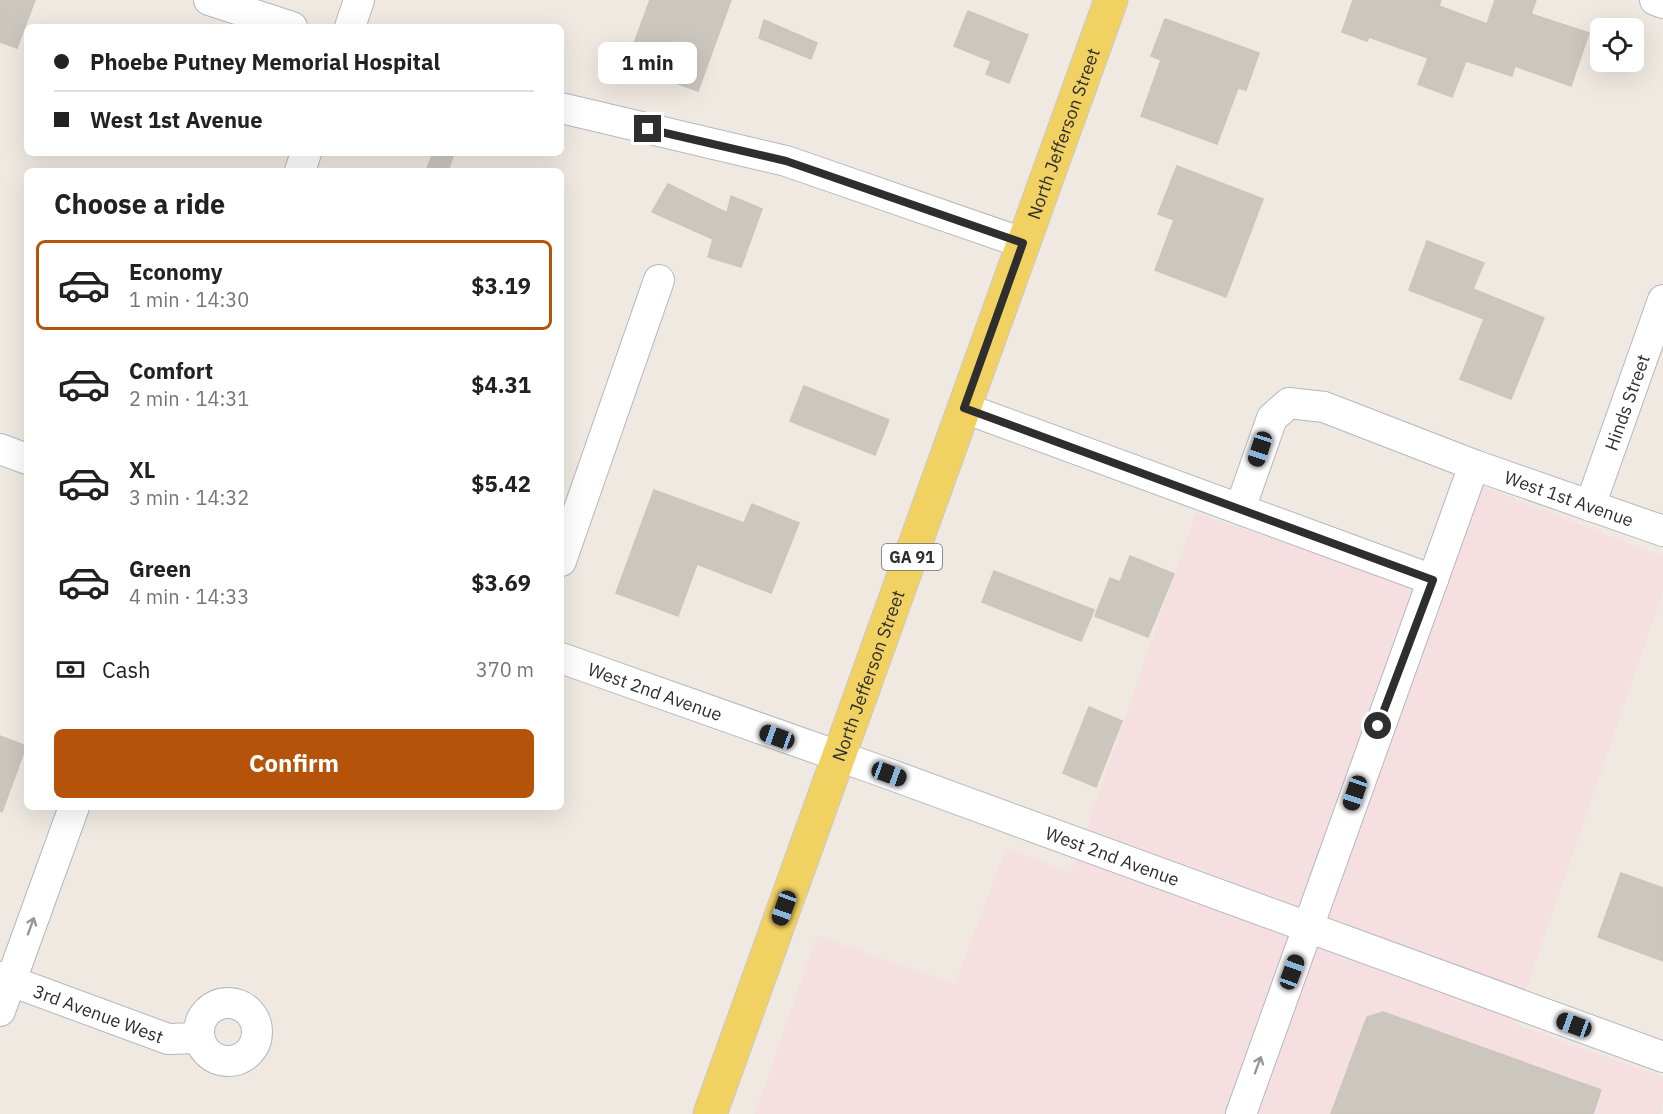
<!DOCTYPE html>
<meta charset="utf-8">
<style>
:root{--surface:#fff;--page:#f2f2f2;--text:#222;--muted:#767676;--line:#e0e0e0;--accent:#b45309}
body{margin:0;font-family:"IBM Plex Sans",sans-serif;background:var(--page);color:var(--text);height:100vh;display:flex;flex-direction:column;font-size:22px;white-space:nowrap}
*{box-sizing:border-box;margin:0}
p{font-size:20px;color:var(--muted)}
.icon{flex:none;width:33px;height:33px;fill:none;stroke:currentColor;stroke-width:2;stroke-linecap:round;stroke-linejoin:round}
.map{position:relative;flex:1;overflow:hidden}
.details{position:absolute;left:24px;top:168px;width:540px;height:642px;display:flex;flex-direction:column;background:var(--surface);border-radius:9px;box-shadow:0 6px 24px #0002}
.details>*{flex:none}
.banner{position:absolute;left:24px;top:24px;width:540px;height:132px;border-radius:9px;box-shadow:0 6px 24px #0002;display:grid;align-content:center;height:132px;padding:0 30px;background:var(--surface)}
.fabs{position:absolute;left:1590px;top:18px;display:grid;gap:12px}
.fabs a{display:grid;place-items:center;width:54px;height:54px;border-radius:9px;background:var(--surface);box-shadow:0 6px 24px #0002;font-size:30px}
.end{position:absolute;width:27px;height:27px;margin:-14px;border:8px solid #2e2e2e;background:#fff;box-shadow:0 0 0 3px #fff}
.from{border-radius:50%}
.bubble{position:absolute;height:42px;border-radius:9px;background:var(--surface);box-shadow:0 6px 24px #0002;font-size:20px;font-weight:700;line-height:42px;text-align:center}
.car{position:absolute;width:18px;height:36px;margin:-18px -9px;border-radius:8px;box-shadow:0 0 4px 2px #0007;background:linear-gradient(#222 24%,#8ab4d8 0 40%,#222 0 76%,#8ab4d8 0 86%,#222 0)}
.banner b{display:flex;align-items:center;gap:21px;height:57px;font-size:22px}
.banner b+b{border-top:2px solid var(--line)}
.banner i{width:15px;height:15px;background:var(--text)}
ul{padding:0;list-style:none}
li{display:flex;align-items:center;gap:18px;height:90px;margin:0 12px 9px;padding:0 18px;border:3px solid transparent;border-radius:9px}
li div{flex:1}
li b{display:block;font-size:22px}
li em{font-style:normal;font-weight:700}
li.active{border-color:var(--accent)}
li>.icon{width:54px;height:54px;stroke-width:1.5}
h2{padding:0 30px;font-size:27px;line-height:72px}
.pay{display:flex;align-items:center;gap:15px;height:66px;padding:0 30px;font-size:22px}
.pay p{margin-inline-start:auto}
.cta{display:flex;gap:12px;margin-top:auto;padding:12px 30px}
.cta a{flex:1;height:69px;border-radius:9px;background:var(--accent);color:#fff;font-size:24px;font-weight:700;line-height:69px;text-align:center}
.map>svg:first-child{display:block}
.medical{fill:#f5dfe0}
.building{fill:#cbc7bf;stroke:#cbc5ba;stroke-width:1.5}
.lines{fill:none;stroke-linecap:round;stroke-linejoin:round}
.minor-casing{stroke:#b4b7c1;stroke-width:32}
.major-casing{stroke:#c9c9c9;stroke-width:35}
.minor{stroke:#fff;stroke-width:30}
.major{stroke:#f2d163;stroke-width:33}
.oneway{stroke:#969696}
.route{stroke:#2e2e2e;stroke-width:8}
.labels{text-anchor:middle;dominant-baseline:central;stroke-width:6;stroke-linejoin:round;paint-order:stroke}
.shield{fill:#fff;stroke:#6d6d6d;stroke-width:1.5}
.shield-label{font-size:16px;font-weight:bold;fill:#2e2e2e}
.street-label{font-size:18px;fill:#2e2e2e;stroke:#fff}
</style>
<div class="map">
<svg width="1663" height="1114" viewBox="0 0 1663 1114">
<rect width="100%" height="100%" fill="#efe9e1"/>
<!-- medical -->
<path class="medical" d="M1482,486L1663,557V592L1514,1024L1663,1077V1105L1660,1114H755L817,936L955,984L1006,848L1071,873L1196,513L1437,595Z"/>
<!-- building -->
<path class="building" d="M0,0H35L17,48L0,42Z
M650,0H731L698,91L626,65Z
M1353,0H1441L1439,6L1487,24L1495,0H1536L1531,14L1589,33L1571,86L1515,66L1512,76L1466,61L1452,97L1418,84L1428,58L1369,37L1367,41L1342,32Z
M968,11L1028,35L1009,83L986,74L991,61L954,46Z
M1165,19L1259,53L1246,90L1238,88L1217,144L1141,116L1161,60L1151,56Z
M764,20L817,43L811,59L759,38Z
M433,153H454L448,171H426Z
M1177,166L1263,199L1226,297L1155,270L1174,220L1158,214Z
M668,184L727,213L731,196L762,209L741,267L708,257L713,239L652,212Z
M1427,241L1484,263L1473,289L1544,318L1511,399L1460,379L1484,319L1409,290Z
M804,386L889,420L875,455L790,421Z
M654,490L744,523L752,504L799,523L771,593L697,564L678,616L616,593Z
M1130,556L1174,574L1148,637L1095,616L1110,578L1120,582Z
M994,571L1094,610L1081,641L982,602Z
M1089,707L1122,721L1096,787L1063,773Z
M0,736L26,746L2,812L0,811Z
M1621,873L1663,888V961L1598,937Z
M1383,1012L1601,1090L1593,1114H1331L1367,1017Z"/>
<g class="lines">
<defs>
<g id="minor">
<path d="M209,0L292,27"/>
<path d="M1655,0L1663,3"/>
<path d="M350,27L359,0"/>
<path d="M561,108L786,161L1023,243"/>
<path d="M300,171L306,153"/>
<path d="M964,408L1433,580"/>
<path d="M0,449L27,459"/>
<path id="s1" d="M1590,506L1663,300"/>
<path id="s2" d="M1240,509L1272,418L1289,403L1324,407L1474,465L1663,531"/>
<path d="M561,561L659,280"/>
<path id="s3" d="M561,658L889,774L1663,1057"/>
<path id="s4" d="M0,977L168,1039L199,1038"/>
<circle cx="228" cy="1032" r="29"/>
<path d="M0,1011L74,807"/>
<path d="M1241,1114L1474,465"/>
</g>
<g id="major">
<path id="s5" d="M710,1114L1111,0"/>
</g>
</defs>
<!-- minor casing -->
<use href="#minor" class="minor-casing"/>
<!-- major casing -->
<use href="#major" class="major-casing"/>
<!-- minor -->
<use href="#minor" class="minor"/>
<!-- major -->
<use href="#major" class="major"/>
</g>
<!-- one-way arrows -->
<defs><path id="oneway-shaft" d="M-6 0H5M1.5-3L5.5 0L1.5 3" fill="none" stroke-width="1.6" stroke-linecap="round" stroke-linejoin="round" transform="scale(1.5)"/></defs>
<g class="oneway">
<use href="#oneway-shaft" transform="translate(31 926) rotate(-70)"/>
<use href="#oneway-shaft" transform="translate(1258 1065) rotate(-70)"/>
</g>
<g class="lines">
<!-- route -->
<path class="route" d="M648,129L786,161L1023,243L964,408L1433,580L1378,726"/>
</g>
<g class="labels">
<!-- shield labels -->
<rect class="shield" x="882" y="544" width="60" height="26" rx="4.5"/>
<g class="shield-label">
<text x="912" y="557">GA 91</text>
</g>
<!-- street labels -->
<g class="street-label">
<text stroke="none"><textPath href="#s5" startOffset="1042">North Jefferson Street</textPath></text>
<text stroke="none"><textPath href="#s1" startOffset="110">Hinds Street</textPath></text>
<text stroke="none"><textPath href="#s2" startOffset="416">West 1st Avenue</textPath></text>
<text stroke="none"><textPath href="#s5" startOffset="466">North Jefferson Street</textPath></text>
<text stroke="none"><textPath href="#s3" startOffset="100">West 2nd Avenue</textPath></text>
<text stroke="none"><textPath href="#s3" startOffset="586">West 2nd Avenue</textPath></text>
<text stroke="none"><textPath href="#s4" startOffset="105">3rd Avenue West</textPath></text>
</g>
</g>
</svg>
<div class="fabs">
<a><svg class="icon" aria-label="locate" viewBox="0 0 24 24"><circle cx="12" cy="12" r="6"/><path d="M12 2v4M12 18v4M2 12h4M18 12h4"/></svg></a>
</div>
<i class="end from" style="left:1378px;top:726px"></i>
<i class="end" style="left:648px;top:129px"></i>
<div class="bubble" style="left:598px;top:42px;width:99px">1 min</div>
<i class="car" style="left:1260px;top:449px;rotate:198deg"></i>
<i class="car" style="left:777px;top:737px;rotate:290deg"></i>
<i class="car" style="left:889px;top:774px;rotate:110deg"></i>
<i class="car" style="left:1355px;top:793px;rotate:199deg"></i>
<i class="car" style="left:784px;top:908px;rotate:200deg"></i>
<i class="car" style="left:1292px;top:972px;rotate:20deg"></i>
<i class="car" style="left:1574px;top:1025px;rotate:290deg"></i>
<div class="banner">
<b><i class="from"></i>Phoebe Putney Memorial Hospital</b>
<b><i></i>West 1st Avenue</b>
</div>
<section class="details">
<h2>Choose a ride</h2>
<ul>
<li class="active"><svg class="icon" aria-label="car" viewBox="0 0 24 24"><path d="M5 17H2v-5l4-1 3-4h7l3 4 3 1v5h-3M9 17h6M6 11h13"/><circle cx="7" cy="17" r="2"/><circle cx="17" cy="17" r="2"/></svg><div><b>Economy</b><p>1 min · 14:30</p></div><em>$3.19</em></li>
<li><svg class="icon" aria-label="car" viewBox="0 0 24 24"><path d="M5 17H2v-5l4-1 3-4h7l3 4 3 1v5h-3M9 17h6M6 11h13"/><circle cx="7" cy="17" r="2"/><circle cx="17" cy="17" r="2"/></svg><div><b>Comfort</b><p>2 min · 14:31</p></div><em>$4.31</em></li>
<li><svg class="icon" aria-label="car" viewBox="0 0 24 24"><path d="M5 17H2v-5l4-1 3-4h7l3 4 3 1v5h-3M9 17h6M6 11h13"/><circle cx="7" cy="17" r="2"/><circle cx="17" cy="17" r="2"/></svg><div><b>XL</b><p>3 min · 14:32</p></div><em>$5.42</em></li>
<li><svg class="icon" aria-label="car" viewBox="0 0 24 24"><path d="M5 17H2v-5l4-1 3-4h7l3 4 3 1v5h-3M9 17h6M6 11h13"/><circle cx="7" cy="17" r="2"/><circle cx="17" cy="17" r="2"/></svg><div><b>Green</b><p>4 min · 14:33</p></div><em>$3.69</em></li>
</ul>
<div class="pay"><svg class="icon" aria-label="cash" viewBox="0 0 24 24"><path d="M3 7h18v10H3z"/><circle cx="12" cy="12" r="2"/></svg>Cash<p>370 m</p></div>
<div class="cta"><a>Confirm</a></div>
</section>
</div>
